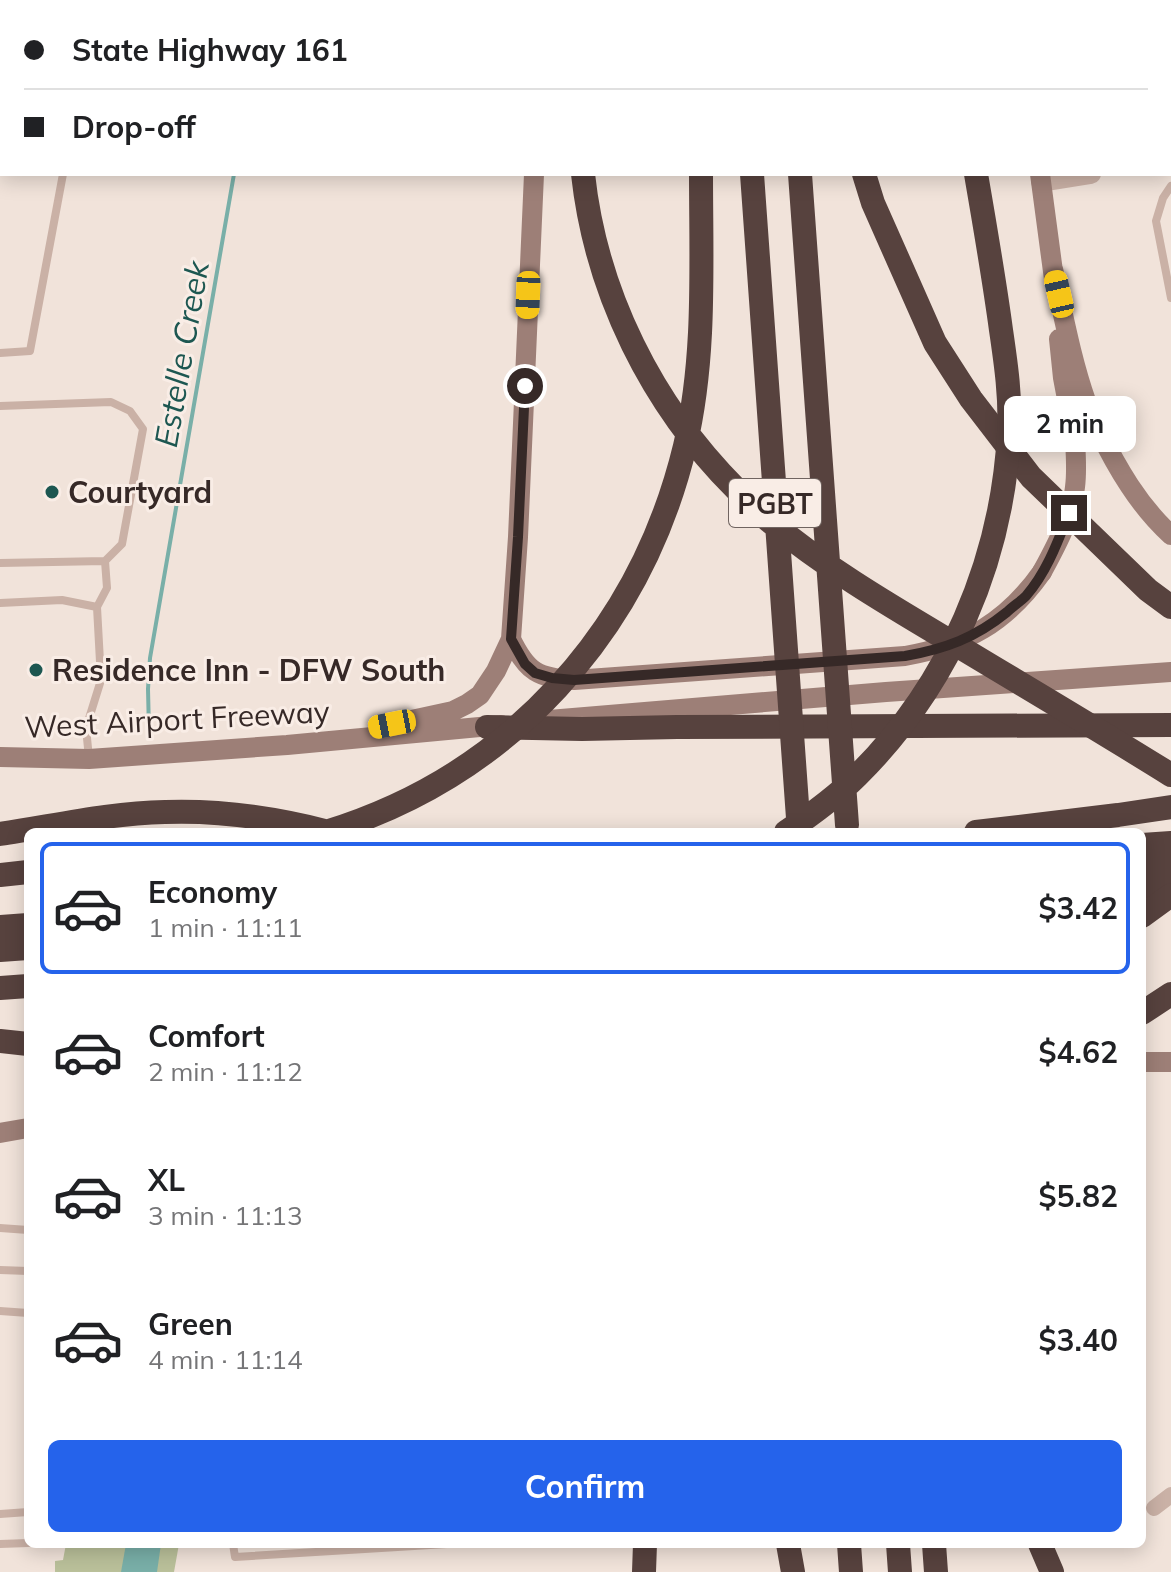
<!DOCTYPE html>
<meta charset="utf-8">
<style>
:root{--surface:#fff;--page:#f2f2f2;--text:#202124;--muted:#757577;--line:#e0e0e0;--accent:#2563eb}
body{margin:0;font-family:Mulish,sans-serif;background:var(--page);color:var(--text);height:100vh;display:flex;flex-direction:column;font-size:30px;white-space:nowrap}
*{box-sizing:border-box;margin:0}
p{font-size:26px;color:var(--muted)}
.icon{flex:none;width:44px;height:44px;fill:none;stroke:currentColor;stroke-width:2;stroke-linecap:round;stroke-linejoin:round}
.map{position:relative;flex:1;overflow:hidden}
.drawer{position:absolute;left:24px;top:828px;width:1122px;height:720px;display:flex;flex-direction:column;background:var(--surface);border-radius:12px;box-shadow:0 4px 20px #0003}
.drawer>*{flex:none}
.banner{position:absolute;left:0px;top:0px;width:1172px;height:176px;box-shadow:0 4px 20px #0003;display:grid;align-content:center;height:176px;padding:0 24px;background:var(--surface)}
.end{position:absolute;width:36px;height:36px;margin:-18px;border:10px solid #362927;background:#fff;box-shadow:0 0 0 4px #fff}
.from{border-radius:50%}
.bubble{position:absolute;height:56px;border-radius:12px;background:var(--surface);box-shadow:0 4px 20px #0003;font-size:26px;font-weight:700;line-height:56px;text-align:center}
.car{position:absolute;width:24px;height:48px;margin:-24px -12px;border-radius:10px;box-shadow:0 0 6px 2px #0007;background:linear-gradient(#f5c518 24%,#345 0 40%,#f5c518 0 76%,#345 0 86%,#f5c518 0)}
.banner b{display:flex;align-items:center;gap:28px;height:76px;font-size:30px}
.banner b+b{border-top:2px solid var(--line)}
.banner i{width:20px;height:20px;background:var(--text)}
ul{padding:14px 0 0;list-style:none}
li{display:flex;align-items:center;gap:24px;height:132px;margin:0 16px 12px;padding:0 8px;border:4px solid transparent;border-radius:12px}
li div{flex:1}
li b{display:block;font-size:30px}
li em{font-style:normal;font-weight:700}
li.current{border-color:var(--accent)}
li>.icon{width:72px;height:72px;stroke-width:1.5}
.primary-button{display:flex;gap:16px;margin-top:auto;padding:16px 24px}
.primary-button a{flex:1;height:92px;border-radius:12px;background:var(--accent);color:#fff;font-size:32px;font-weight:700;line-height:92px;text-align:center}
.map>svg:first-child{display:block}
.green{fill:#bac09a}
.water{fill:#79afa8}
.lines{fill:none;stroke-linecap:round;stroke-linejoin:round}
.stream{stroke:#79afa8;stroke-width:4}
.service{stroke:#cab1a6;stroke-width:8}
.minor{stroke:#cab1a6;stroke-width:16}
.tertiary{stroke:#cab1a6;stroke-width:20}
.secondary{stroke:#9d7f77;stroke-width:20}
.motorway{stroke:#57423e;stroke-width:24}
.secondary-bridge{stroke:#9d7f77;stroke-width:20}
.motorway-bridge{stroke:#57423e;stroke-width:24}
.route{stroke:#362927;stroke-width:10}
.poi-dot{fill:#1d5751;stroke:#f9ede6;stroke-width:3}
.labels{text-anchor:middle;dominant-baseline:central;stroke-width:6;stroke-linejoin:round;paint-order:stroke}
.shield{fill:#f9ede6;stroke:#706460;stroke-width:2}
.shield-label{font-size:28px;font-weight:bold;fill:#362927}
.poi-label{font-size:30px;font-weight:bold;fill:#362927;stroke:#f9ede6;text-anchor:start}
.street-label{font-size:30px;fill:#362927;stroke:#f9ede6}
.water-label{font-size:32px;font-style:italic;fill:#1d5751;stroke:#f9ede6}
</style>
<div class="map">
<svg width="1171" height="1572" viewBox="0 0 1171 1572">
<rect width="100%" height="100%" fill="#f1e3da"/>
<!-- green -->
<path class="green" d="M66,1544H179L174,1572H55V1561L63,1560Z"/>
<!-- water -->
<path class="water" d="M126,1544H161L157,1572H121Z"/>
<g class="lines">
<!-- stream -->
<path class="stream" d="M264,2L265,0
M149,732L148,689L150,658L234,174"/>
<!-- service -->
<path class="service" d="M324,2L325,0
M463,2V0
M1171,186L1163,198L1156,221L1171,298
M0,353L30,351L63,174
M0,406L111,402L130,411L143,429L122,544L105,561
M0,563L105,561L107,588L97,607L101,680L86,728L89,758
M0,603L62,600L97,607
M0,1228L28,1230
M0,1270L28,1271
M0,1311L28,1313
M0,1514L28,1512
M0,1544L28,1543
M233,1544L235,1557L447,1544"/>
<!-- minor -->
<path class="minor" d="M1154,1508L1171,1495"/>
<!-- tertiary -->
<path class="tertiary" d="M1170,156H1171
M1041,182L1091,174"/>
<!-- secondary -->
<path class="secondary" d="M1017,0V2
M541,2V0
M1040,174L1054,279
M1053,269C1063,313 1071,358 1086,401C1089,410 1094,420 1098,429C1117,468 1139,506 1171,535
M1059,339L1063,378L1075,441
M511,639C527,672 538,678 574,680L905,656C966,645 1006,623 1042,572
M549,720L886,692L1171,672
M393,724L453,711L467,704L480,695L496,671L511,639L518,537L534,174
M0,757L89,759L287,745L501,725
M1142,1062H1171
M0,1133L28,1128"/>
<!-- motorway -->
<path class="motorway" d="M740,0V2
M789,0V2
M824,0L825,2
M947,0V2
M582,2V0
M703,2V0
M864,174L873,203L935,343L971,399L1031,477L1148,590L1171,607
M487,727L582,729L677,727L1171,725
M976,832L1118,815L1171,807
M1142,845L1171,843
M1142,869L1171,867
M0,875L28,872
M1142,887L1171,885
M0,927L28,925
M0,950L28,948
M0,988L28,986
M1142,1013L1171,994
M0,1041L28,1044
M788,1544L793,1572
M849,1544L851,1572
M898,1544L900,1572
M934,1544L936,1572
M1040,1544L1052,1572
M644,1572L645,1544"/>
<!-- secondary-bridge -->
<path class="secondary-bridge" d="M1042,572C1056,546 1072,517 1075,487C1077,472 1076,456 1075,441"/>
<!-- motorway-bridge -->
<path class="motorway-bridge" d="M583,174C596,293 652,405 736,489C746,499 756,510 767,519C824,567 889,605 953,643C1026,687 1099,730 1171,775
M752,174L799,832
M800,174L847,825
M326,832C509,776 640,632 685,446C706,358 701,264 701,174
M786,832C811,815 836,797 857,776C949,685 1002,562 1009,433C1011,399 1006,364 1001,330C994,278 985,226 976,174
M0,834C54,826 110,813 165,812C221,810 275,818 329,832
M1142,916L1171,895"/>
</g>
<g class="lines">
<!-- route -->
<path class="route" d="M525,386L518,537L511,639L525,664L535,673L552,678L574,680L905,656C945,649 975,638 1007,612C1013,606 1020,602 1026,596C1047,572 1058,541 1069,513"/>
</g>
<!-- markers -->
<g class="poi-dot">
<circle cx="52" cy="492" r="8"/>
<circle cx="36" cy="670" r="8"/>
</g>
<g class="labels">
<!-- shield labels -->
<rect class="shield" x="729" y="479" width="92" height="48" rx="6"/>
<g class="shield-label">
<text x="775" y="503">PGBT</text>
</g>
<!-- poi labels -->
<g class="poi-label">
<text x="68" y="492">Courtyard</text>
<text x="52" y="670">Residence Inn - DFW South</text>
</g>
<!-- street labels -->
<g class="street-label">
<text transform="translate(177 719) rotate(-3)">West Airport Freeway</text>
</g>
<!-- water labels -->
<g class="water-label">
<text transform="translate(181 354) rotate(-80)">Estelle Creek</text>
</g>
</g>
</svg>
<i class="end from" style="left:525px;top:386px"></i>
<i class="end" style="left:1069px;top:513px"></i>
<div class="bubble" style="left:1004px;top:396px;width:132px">2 min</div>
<i class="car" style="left:1059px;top:294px;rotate:347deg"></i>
<i class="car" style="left:528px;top:295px;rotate:182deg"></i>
<i class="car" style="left:392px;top:724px;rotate:259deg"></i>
<div class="banner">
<b><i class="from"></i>State Highway 161</b>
<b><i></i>Drop-off</b>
</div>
<section class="drawer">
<ul>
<li class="current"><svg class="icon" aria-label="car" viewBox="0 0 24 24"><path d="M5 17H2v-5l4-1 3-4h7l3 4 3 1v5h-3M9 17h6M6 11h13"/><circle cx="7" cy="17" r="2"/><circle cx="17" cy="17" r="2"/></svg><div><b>Economy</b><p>1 min · 11:11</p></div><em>$3.42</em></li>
<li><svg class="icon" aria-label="car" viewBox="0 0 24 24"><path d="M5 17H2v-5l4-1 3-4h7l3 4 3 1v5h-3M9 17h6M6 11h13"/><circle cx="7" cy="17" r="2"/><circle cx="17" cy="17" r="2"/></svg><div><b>Comfort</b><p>2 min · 11:12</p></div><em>$4.62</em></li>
<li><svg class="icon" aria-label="car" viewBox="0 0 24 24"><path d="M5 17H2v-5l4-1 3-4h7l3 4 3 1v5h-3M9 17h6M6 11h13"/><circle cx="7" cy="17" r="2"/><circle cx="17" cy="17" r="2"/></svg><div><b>XL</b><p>3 min · 11:13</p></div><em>$5.82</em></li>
<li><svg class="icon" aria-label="car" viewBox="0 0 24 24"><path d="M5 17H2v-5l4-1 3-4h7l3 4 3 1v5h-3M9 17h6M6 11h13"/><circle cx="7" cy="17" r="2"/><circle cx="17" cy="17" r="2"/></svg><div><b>Green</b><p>4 min · 11:14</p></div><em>$3.40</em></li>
</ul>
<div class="primary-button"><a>Confirm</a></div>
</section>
</div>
